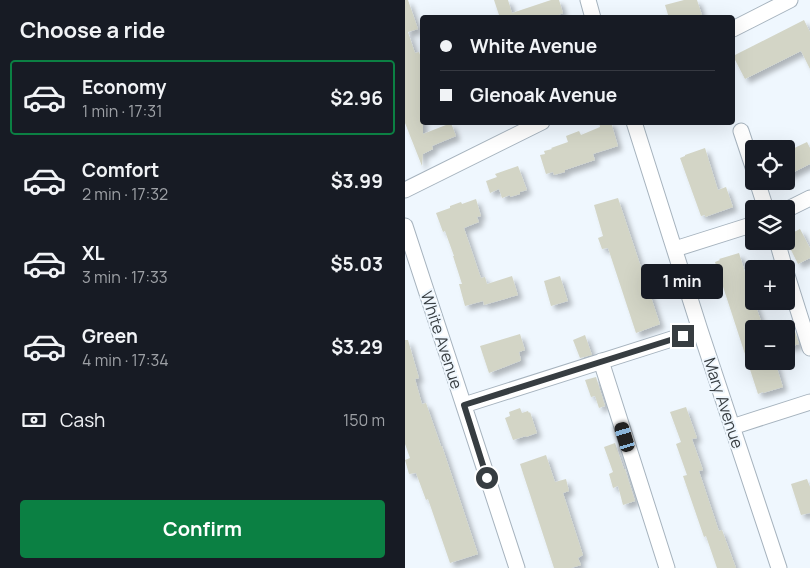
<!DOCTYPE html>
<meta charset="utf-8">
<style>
:root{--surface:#171b24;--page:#20242c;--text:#f1f3f6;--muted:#9ea1a6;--line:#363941;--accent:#0b8043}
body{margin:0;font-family:Manrope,sans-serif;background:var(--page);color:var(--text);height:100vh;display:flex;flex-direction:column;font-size:19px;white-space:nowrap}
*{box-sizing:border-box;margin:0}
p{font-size:16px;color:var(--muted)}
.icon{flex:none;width:28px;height:28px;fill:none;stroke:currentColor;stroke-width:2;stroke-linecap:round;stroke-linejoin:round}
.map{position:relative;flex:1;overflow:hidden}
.panel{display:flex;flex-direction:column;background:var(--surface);width:405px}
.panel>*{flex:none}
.banner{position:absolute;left:15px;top:15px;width:315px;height:110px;border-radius:5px;box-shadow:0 5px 20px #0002;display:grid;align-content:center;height:110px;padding:0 20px;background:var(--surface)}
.buttons{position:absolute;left:340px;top:140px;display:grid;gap:10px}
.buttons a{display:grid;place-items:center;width:50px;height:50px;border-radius:5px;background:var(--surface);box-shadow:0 5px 20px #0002;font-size:25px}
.end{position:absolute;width:22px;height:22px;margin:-11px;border:6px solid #373d41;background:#fff;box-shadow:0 0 0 2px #fff}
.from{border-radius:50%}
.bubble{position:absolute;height:35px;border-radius:5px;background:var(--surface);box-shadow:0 5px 20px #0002;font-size:16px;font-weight:700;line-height:35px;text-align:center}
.car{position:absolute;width:15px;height:30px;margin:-15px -8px;border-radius:6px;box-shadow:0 0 4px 1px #0007;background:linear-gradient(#222 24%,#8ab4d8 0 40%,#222 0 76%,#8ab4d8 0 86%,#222 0)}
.banner b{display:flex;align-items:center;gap:18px;height:48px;font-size:19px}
.banner b+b{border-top:1px solid var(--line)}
.banner i{width:12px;height:12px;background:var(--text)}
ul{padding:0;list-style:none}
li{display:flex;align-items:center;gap:15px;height:75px;margin:0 10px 8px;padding:0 10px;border:2px solid transparent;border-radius:5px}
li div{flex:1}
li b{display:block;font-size:19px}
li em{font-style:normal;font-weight:700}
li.on{border-color:var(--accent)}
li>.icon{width:45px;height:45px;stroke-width:1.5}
h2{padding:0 20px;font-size:22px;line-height:60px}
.pay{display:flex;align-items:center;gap:12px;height:55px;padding:0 20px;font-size:19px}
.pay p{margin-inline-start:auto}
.cta{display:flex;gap:10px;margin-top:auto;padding:10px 20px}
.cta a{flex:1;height:58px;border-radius:5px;background:var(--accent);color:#fff;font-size:20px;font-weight:700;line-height:58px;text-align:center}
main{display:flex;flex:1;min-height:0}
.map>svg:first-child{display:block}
.building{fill:#d3d5c6;filter:url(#shadow)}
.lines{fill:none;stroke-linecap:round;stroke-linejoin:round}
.minor-casing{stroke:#a6b3be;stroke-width:17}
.minor{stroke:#fff;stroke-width:15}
.route{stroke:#373d41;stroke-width:6}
.labels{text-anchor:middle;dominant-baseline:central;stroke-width:4;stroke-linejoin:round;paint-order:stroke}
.street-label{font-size:16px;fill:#373d41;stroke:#eff7fe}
</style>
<main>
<section class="panel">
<h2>Choose a ride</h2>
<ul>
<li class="on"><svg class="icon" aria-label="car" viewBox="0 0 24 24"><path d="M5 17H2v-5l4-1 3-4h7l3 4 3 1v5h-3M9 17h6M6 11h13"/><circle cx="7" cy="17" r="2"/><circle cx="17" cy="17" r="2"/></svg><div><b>Economy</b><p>1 min · 17:31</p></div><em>$2.96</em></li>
<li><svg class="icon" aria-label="car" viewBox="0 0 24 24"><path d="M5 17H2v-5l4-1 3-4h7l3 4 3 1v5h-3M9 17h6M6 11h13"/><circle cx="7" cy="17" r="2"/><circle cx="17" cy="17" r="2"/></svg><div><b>Comfort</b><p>2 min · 17:32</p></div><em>$3.99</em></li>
<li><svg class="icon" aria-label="car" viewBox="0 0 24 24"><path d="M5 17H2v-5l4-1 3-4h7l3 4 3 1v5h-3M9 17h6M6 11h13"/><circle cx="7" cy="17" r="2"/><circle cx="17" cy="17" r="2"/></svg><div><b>XL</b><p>3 min · 17:33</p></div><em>$5.03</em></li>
<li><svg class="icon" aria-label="car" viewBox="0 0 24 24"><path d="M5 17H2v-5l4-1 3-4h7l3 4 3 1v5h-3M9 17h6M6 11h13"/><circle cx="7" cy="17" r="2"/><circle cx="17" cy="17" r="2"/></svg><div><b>Green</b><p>4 min · 17:34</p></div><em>$3.29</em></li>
</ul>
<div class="pay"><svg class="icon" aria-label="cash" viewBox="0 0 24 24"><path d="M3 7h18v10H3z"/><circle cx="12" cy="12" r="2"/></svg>Cash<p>150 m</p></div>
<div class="cta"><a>Confirm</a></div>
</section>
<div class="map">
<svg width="405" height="568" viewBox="0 0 405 568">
<defs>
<filter id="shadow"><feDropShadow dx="4.5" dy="4.5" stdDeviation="2.5" flood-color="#0004"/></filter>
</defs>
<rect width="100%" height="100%" fill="#eff7fe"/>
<!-- building -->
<path class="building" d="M0,0H3L13,29L3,32L10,53L14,52L18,64V134L46,123L51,136L27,146L28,149L18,154L17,166L0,123Z
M89,0H103L107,13L146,0H154L158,13L146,18H95Z
M279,0H292L298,18H264L260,5Z
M399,20L405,32V69L396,51L340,79L328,56Z
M194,122H206L213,146L188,154L190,160L160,170V172L149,175L148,172L141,174L135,155L140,154L139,151L147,149L146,148L163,142L161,136L174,131L176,135L195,127Z
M402,142L405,148V164L381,176V152Z
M300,148L313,190L321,187L328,207L300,217V215L296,216L275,158L280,156V155Z
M113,166L122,190L115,192V194L105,197V195L97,198L94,189L85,193L81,181L92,177L90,174Z
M213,198L255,324L231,333L203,248L197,249L193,238L198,236L189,205Z
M71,199L76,216L72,217L74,222L59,228L76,278L80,277L82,284L107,276L113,295L79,305L78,301L60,306L54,284H57L48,256H49L40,231L38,232L31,213L45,208V206L56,202L57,204Z
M395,229L405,248V258L393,264L383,244L381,236Z
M334,253L349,301L359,329H349V369L370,362L378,387L358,393V392L353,394L310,262L315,260L314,259Z
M155,276L163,301L146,306L139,281Z
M390,331L394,344L381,348V333Z
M115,334L120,350L114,352L116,360L115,361L84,373L75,346Z
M180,335L187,355L175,358L168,340Z
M0,340H3L14,378L10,379L17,404L21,403L36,446H37L73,554L45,563L23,499L21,500L11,473L4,474L0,460L5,458L0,444Z
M191,377L200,406L194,408L190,396L186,397L180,380Z
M281,407L292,438L287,439L298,470L294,471L314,531L317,530L331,568H312L301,536L299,537L278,476L282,475L271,444L276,442L265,412Z
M115,408L117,413L123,411L124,413L125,412L132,433L121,437V436L108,440L100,418L105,416L104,412Z
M210,443L219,469H220L230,501L218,505L213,486L208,488L204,474L208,472L199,447Z
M141,455L150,482L161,479L164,491L158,493L178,555L173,558L176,565L166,568H149L115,464Z
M402,479L405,487V513L396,515L386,484Z"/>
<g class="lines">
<defs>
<path id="minor" d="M183,0L188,18
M328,29L385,0
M229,122L295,330L374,568
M336,131L349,170
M352,181L361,209
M0,190L137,122
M381,210L405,198
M0,226L112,568
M372,241L380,269
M270,249L349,224
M381,272L405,348
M196,361L262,568
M59,405L295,330
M327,427L405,402"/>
</defs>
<!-- minor casing -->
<use href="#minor" class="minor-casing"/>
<!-- minor -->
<use href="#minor" class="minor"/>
</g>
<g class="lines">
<!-- route -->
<path class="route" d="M82,478L59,405L278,336"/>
</g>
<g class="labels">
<!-- street labels -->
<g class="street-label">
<text transform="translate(37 340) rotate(72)">White Avenue</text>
<text transform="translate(319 403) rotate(72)">Mary Avenue</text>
</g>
</g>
</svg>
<div class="buttons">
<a><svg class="icon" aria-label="locate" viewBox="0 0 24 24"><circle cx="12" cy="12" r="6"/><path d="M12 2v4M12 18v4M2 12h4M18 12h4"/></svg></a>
<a><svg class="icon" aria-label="layers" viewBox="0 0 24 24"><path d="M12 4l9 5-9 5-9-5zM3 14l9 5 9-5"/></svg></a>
<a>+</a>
<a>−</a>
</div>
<i class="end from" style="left:82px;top:478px"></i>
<i class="end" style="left:278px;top:336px"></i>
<div class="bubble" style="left:236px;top:264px;width:82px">1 min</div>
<i class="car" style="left:220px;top:437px;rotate:343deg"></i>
<div class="banner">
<b><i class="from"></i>White Avenue</b>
<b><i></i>Glenoak Avenue</b>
</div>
</div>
</main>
